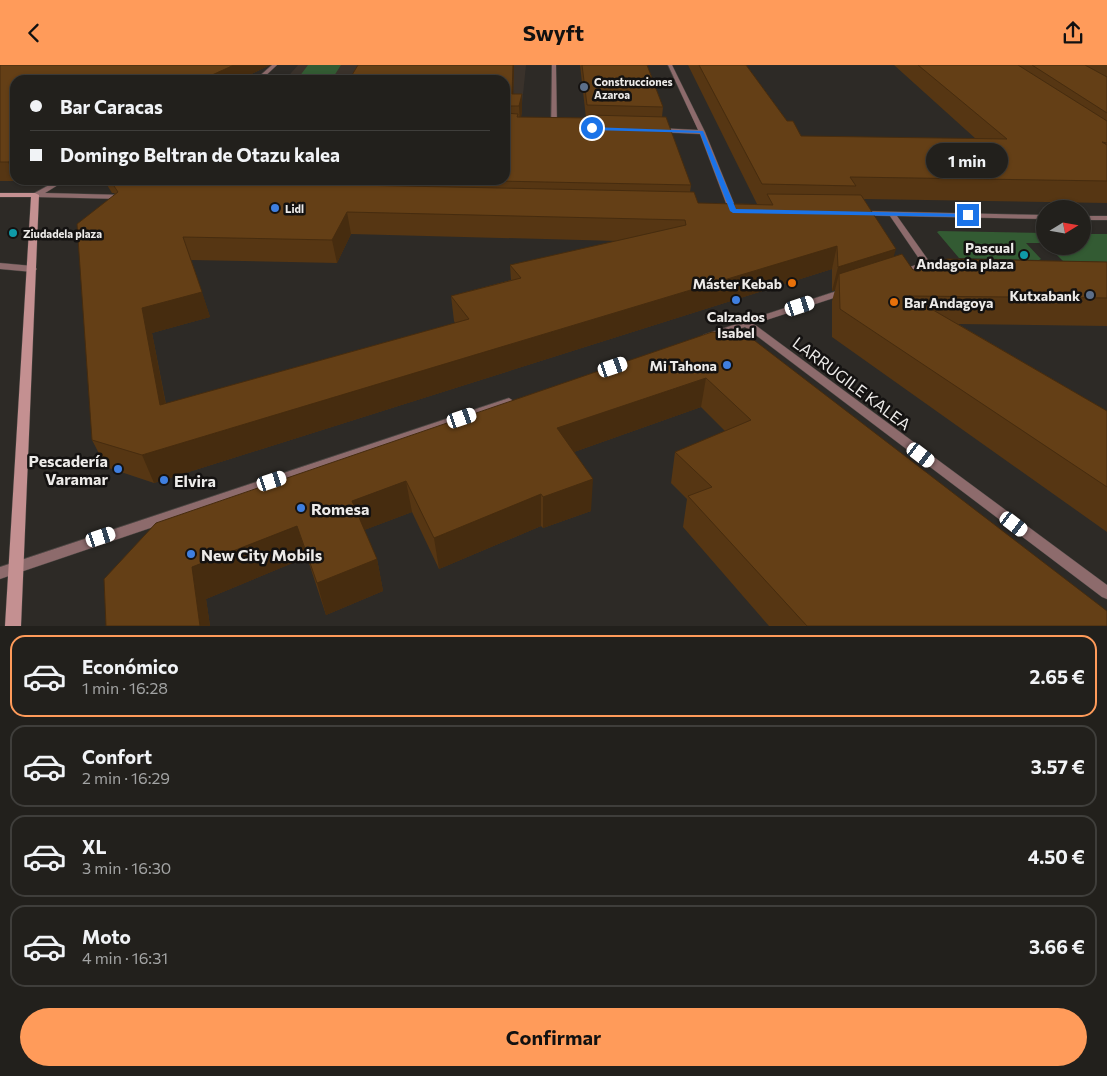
<!DOCTYPE html>
<html lang="es">
<meta charset="utf-8">
<style>
:root{--surface:#22201c;--page:#2a2825;--text:#f1f3f6;--muted:#a2a3a3;--line:#3f3e3b;--accent:#ff9b5a}
body{margin:0;font-family:Commissioner,sans-serif;background:var(--page);color:var(--text);height:100vh;display:flex;flex-direction:column;font-size:19px;white-space:nowrap}
*{box-sizing:border-box;margin:0}
p{font-size:16px;color:var(--muted)}
.icon{flex:none;width:28px;height:28px;fill:none;stroke:currentColor;stroke-width:2;stroke-linecap:round;stroke-linejoin:round}
.map{position:relative;height:561px;overflow:hidden}
.panel{display:flex;flex-direction:column;background:var(--surface);flex:1}
.panel>*{flex:none}
.top-card{position:absolute;left:10px;top:10px;width:500px;height:110px;border-radius:15px;box-shadow:0 1px 4px #0004,0 0 0 1px var(--line);display:grid;align-content:center;height:110px;padding:0 20px;background:var(--surface)}
.needle{width:32px;rotate:79deg}
.tools{position:absolute;left:1036px;top:135px;display:grid;gap:10px}
.tools a{display:grid;place-items:center;width:55px;height:55px;border-radius:50%;background:var(--surface);box-shadow:0 1px 4px #0004,0 0 0 1px var(--line);font-size:25px}
.end{position:absolute;width:22px;height:22px;margin:-11px;border:6px solid #1a73e8;background:#fff;box-shadow:0 0 0 2px #fff}
.from{border-radius:50%}
.bubble{position:absolute;height:35px;border-radius:18px;background:var(--surface);box-shadow:0 1px 4px #0004,0 0 0 1px var(--line);font-size:16px;font-weight:700;line-height:35px;text-align:center}
.car{position:absolute;width:15px;height:30px;margin:-15px -8px;border-radius:6px;box-shadow:0 0 4px 1px #0007;background:linear-gradient(#fff 24%,#345 0 40%,#fff 0 76%,#345 0 86%,#fff 0)}
.top-card b{display:flex;align-items:center;gap:18px;height:48px;font-size:19px}
.top-card b+b{border-top:1px solid var(--line)}
.top-card i{width:12px;height:12px;background:var(--text)}
ul{padding:9px 0 0;list-style:none}
li{display:flex;align-items:center;gap:15px;height:82px;margin:0 10px 8px;padding:0 10px;border:2px solid var(--line);border-radius:15px}
li div{flex:1}
li b{display:block;font-size:19px}
li em{font-style:normal;font-weight:700}
li.selected{border-color:var(--accent)}
li>.icon{width:45px;height:45px;stroke-width:1.5}
.primary-button{display:flex;gap:10px;margin-top:auto;padding:10px 20px}
.primary-button a{flex:1;height:58px;border-radius:30px;background:var(--accent);color:#111;font-size:20px;font-weight:700;line-height:58px;text-align:center}
header{display:flex;justify-content:space-between;align-items:center;height:65px;padding:0 20px;background:var(--accent);color:#111;font-size:22px;font-weight:700}
.map>svg:first-child{display:block}
.built{fill:#3a322b}
.green{fill:#335b33}
.lines{fill:none;stroke-linecap:round;stroke-linejoin:round}
.minor-casing{stroke:#484541;stroke-width:1}
.secondary-casing{stroke:#484541;stroke-width:1}
.minor{fill:#8d6b6c;fill-rule:evenodd}
.secondary{fill:#c49091;fill-rule:evenodd}
.wall{fill:#563613;fill-rule:evenodd}
.shaded-wall{fill:#462c0f}
.building{fill:#643f16;stroke:#462c0f;fill-rule:evenodd}
.route{fill:#1a73e8}
.service-dot{fill:#5c6f8a;stroke:#141211;stroke-width:2}
.shop-dot{fill:#3f7fe0;stroke:#141211;stroke-width:2}
.culture-dot{fill:#0f9aa8;stroke:#141211;stroke-width:2}
.food-dot{fill:#e8710a;stroke:#141211;stroke-width:2}
.labels{text-anchor:middle;dominant-baseline:central;stroke-width:5;stroke-linejoin:round;paint-order:stroke}
.far-poi-label{font-size:11px;font-weight:bold;fill:#edebe9;stroke:#141211;text-anchor:start}
.poi-label{font-size:14px;font-weight:bold;fill:#edebe9;stroke:#141211;text-anchor:end}
.near-street-label{font-size:16px;fill:#edebe9;stroke:#141211}
.near-poi-label{font-size:16px;font-weight:bold;fill:#edebe9;stroke:#141211;text-anchor:start}
</style>
<header><svg class="icon" aria-label="back" viewBox="0 0 24 24"><path d="M15 5l-7 7 7 7"/></svg>Swyft<svg class="icon" aria-label="share" viewBox="0 0 24 24"><path d="M12 15V3M7 8l5-5 5 5M5 13v7h14v-7"/></svg></header>
<div class="map">
<svg width="1107" height="561" viewBox="0 0 1107 561">
<rect width="100%" height="100%" fill="#2d2a26"/>
<!-- built -->
<path class="built" d="M298,0H526L521,49L505,54V15H285Z"/>
<!-- green -->
<path class="green" d="M308,0H341L334,11L299,12Z
M939,166L1045,168V178H1026L1041,194L1039,195L959,193L937,167Z
M1083,169H1107V197L1063,196L1048,181H1082Z"/>
<g class="lines">
<defs>
<path id="minor" d="M272,0H277L261,15H255Z
M552,0H556L557,63L554,65L551,63Z
M668,0H672L705,67L737,146L736,148H733L729,146L700,69L658,67L655,65L658,63L698,65Z
M58,115H66L45,128L124,130L128,132L124,134L35,132L31,130Z
M858,146L1045,150V154L897,151L931,199L930,201L900,211L897,210L896,208L897,206L922,198L890,151L861,150L857,148Z
M1082,151H1107V155H1082Z
M0,198L33,201L37,204L33,207L0,204Z
M846,223L849,224L851,226L849,228L754,259L1107,520V534L1102,532L745,262L706,275L701,272L703,270Z
M509,333L515,337L513,340L0,514V502Z"/>
<path id="secondary" d="M0,128H35L39,130L21,561H5L31,132H0Z"/>
</defs>
<!-- minor casing -->
<use href="#minor" class="minor-casing"/>
<!-- secondary casing -->
<use href="#secondary" class="secondary-casing"/>
<!-- minor -->
<use href="#minor" class="minor"/>
<!-- secondary -->
<use href="#secondary" class="secondary"/>
</g>
<!-- wall -->
<path class="wall" d="M0,0H270L239,15H15V115H22L16,116H0Z
M514,0L513,29H522V46L521,52L586,53L580,0H647L663,42L662,52L691,120L690,127L698,138L757,139L688,0H746L787,56L801,71L976,74L894,0H1107V11H1105L1107,12V138L864,134L893,192L913,205L1107,197V261L958,259L1107,346V467L832,272V236L835,225L832,226V204L154,418L106,402L92,375L115,129L114,128H112L104,115H505V15ZM351,169L618,176L510,200L511,215L451,231L454,256L455,258L166,339L152,268L210,252L191,195L337,198Z
M712,267L1107,561H769L683,462L687,434L671,418L675,387L725,366L701,342L574,387L591,446L543,463L541,461L439,504L412,447L364,465L377,494L383,526L326,550L307,492L206,534L210,561H106Z"/>
<!-- shaded-wall -->
<path class="shaded-wall" d="M234,0H270L239,15H201Z
M513,0H514L513,41L512,29Z
M522,29V46L520,58L519,41Z
M15,95V113L8,97Z
M347,147L351,169L337,198L332,175Z
M837,181L832,204L154,418L142,390Z
M896,184L889,207L839,209L835,225L832,226L838,202Z
M202,227L210,252L152,268L171,367L160,340L142,243Z
M706,313L701,342L557,393V363Z
M593,414L591,446L543,463V432Z
M406,416L412,447L359,467L352,436Z
M541,429V461L439,504L434,473Z
M297,461L307,492L206,534L210,561H200L192,502Z
M377,494L383,526L326,550L317,518Z"/>
<!-- building -->
<path class="building" d="M0,0H234L201,15H15V95L8,97H0Z
M358,0H513L512,29H522L519,41H505V15H349Z
M582,0H647L663,42L587,40Z
M699,0H746L787,56H793L801,71L1007,74L918,0H1018L1107,56V78L1102,77L1107,80V116L850,112L856,121L762,119Z
M1032,0H1085L1107,12V48Z
M505,48L518,49L517,52L588,53V50L666,52L691,120L448,115H505Z
M110,115L694,127L698,138L773,140L767,129L861,130L896,184L838,202L837,181L142,390L92,375L77,159L118,127ZM347,147L685,155L686,160L510,200L521,213L451,231L469,254L160,340L142,243L202,227L183,172L332,175Z
M902,189L913,205L947,194L1107,197V233L909,231L1107,346V422L840,244L839,209Z
M712,267L746,269L1107,546V561H807L688,431L712,422L675,387L751,355L706,313L557,363L593,414L543,432L541,429L434,473L406,416L352,436L377,494L317,518L297,461L192,502L200,561H106L104,514L156,458Z"/>
<!-- route -->
<path class="route" d="M590,62L703,66L736,144L968,149L971,150L968,152L733,148L730,146L700,68L592,65Z"/>
<!-- markers -->
<g class="service-dot">
<circle cx="584" cy="22" r="5"/>
<circle cx="1090" cy="230" r="5"/>
</g>
<g class="shop-dot">
<circle cx="275" cy="143" r="5"/>
<circle cx="736" cy="235" r="5"/>
<circle cx="727" cy="300" r="5"/>
<circle cx="118" cy="404" r="5"/>
<circle cx="164" cy="415" r="5"/>
<circle cx="301" cy="443" r="5"/>
<circle cx="191" cy="489" r="5"/>
</g>
<g class="culture-dot">
<circle cx="13" cy="168" r="5"/>
<circle cx="1024" cy="190" r="5"/>
</g>
<g class="food-dot">
<circle cx="792" cy="218" r="5"/>
<circle cx="894" cy="237" r="5"/>
</g>
<g class="labels">
<!-- far-poi labels -->
<g class="far-poi-label">
<text x="594" y="16">Construcciones<tspan x="594" dy="13">Azaroa</tspan></text>
<text x="285" y="143">Lidl</text>
<text x="23" y="168">Ziudadela plaza</text>
</g>
<!-- poi labels -->
<g class="poi-label">
<text x="1014" y="182">Pascual<tspan x="1014" dy="16">Andagoia plaza</tspan></text>
<text x="782" y="218">Máster Kebab</text>
<text x="1080" y="230">Kutxabank</text>
<text x="904" y="237" text-anchor="start">Bar Andagoya</text>
<text x="736" y="251" text-anchor="middle">Calzados<tspan x="736" dy="16">Isabel</tspan></text>
<text x="717" y="300">Mi Tahona</text>
</g>
<!-- near-street labels -->
<g class="near-street-label">
<text transform="translate(852 318) rotate(37)">LARRUGILE KALEA</text>
</g>
<!-- near-poi labels -->
<g class="near-poi-label">
<text x="108" y="395" text-anchor="end">Pescadería<tspan x="108" dy="18">Varamar</tspan></text>
<text x="174" y="415">Elvira</text>
<text x="311" y="443">Romesa</text>
<text x="201" y="489">New City Mobils</text>
</g>
</g>
</svg>
<div class="tools">
<a><svg class="needle" viewBox="-14 -14 28 28"><path d="M0-13l5 13h-10z" fill="#e53935"/><path d="M0 13l5-13h-10z" fill="#a2a3a3"/></svg></a>
</div>
<i class="end from" style="left:592px;top:63px"></i>
<i class="end" style="left:968px;top:150px"></i>
<div class="bubble" style="left:926px;top:78px;width:82px">1 min</div>
<i class="car" style="left:800px;top:241px;rotate:72deg"></i>
<i class="car" style="left:613px;top:302px;rotate:71deg"></i>
<i class="car" style="left:462px;top:353px;rotate:71deg"></i>
<i class="car" style="left:921px;top:390px;rotate:127deg"></i>
<i class="car" style="left:272px;top:416px;rotate:72deg"></i>
<i class="car" style="left:1014px;top:459px;rotate:127deg"></i>
<i class="car" style="left:101px;top:472px;rotate:72deg"></i>
<div class="top-card">
<b><i class="from"></i>Bar Caracas</b>
<b><i></i>Domingo Beltran de Otazu kalea</b>
</div>
</div>
<section class="panel">
<ul>
<li class="selected"><svg class="icon" aria-label="car" viewBox="0 0 24 24"><path d="M5 17H2v-5l4-1 3-4h7l3 4 3 1v5h-3M9 17h6M6 11h13"/><circle cx="7" cy="17" r="2"/><circle cx="17" cy="17" r="2"/></svg><div><b>Económico</b><p>1 min · 16:28</p></div><em>2.65 €</em></li>
<li><svg class="icon" aria-label="car" viewBox="0 0 24 24"><path d="M5 17H2v-5l4-1 3-4h7l3 4 3 1v5h-3M9 17h6M6 11h13"/><circle cx="7" cy="17" r="2"/><circle cx="17" cy="17" r="2"/></svg><div><b>Confort</b><p>2 min · 16:29</p></div><em>3.57 €</em></li>
<li><svg class="icon" aria-label="car" viewBox="0 0 24 24"><path d="M5 17H2v-5l4-1 3-4h7l3 4 3 1v5h-3M9 17h6M6 11h13"/><circle cx="7" cy="17" r="2"/><circle cx="17" cy="17" r="2"/></svg><div><b>XL</b><p>3 min · 16:30</p></div><em>4.50 €</em></li>
<li><svg class="icon" aria-label="car" viewBox="0 0 24 24"><path d="M5 17H2v-5l4-1 3-4h7l3 4 3 1v5h-3M9 17h6M6 11h13"/><circle cx="7" cy="17" r="2"/><circle cx="17" cy="17" r="2"/></svg><div><b>Moto</b><p>4 min · 16:31</p></div><em>3.66 €</em></li>
</ul>
<div class="primary-button"><a>Confirmar</a></div>
</section>
